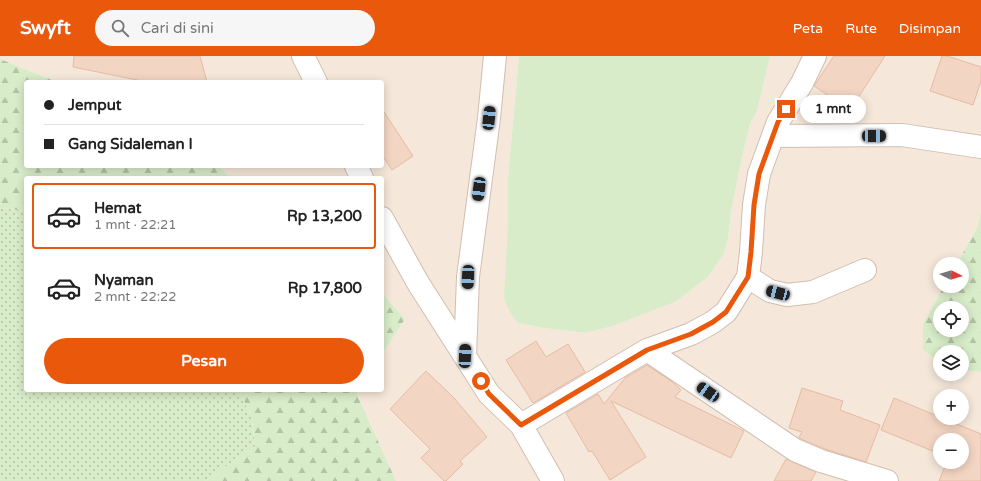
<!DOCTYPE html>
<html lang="id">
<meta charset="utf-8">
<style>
:root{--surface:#fff;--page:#f6f6f6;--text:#222;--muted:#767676;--line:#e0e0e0;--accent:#ea580c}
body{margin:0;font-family:"Varela Round",sans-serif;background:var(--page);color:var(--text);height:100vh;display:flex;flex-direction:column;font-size:15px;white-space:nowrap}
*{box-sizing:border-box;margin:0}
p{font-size:13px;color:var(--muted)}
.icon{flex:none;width:22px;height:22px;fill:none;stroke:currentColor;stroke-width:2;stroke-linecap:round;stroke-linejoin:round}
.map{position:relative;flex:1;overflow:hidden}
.panel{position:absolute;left:24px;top:120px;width:360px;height:216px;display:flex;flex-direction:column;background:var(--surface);border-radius:4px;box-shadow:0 2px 10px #0003}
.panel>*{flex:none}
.banner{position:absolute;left:24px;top:24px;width:360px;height:88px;border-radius:4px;box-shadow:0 2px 10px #0003;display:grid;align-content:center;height:88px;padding:0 20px;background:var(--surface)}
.needle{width:26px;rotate:95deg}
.controls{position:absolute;left:933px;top:201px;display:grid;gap:8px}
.controls a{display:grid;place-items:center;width:36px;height:36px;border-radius:50%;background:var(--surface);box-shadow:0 2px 10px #0003;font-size:20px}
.end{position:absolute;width:18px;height:18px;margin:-9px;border:5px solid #ea580c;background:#fff;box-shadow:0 0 0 2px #fff}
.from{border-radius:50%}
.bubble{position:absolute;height:28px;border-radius:14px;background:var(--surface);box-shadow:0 2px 10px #0003;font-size:13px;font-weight:700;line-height:28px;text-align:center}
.car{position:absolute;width:12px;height:24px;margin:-12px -6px;border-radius:5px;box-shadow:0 0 3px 1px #0007;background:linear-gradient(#222 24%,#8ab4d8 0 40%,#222 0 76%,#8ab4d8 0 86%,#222 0)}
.banner b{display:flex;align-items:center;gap:14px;height:38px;font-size:15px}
.banner b+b{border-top:1px solid var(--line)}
.banner i{width:10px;height:10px;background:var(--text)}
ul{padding:7px 0 0;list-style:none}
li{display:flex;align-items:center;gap:12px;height:66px;margin:0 8px 6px;padding:0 12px;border:2px solid transparent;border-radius:4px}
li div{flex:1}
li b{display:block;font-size:15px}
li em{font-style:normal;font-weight:700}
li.on{border-color:var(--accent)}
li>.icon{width:36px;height:36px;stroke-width:1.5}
.action{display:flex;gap:8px;margin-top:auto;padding:8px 20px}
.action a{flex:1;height:46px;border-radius:24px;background:var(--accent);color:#fff;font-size:16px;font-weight:700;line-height:46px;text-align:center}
header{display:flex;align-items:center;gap:24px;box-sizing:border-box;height:56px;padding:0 20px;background:var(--accent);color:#fff}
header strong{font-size:19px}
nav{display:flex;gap:22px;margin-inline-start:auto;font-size:14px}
.search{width:280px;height:36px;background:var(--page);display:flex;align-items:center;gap:10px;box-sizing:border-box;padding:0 14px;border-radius:22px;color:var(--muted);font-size:15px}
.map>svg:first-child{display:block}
.residential{fill:#f5e8da;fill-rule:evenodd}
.grass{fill:url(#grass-dots)}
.forest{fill:url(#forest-firs);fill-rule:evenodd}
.pitch{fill:#d8ecc9}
.building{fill:#f3d5c3;stroke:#e6bba3}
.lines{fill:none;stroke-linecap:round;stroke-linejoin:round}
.minor-casing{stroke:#d1beb0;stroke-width:24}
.minor{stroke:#fff;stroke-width:22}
.route{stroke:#ea580c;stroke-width:5}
</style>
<header>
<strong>Swyft</strong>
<div class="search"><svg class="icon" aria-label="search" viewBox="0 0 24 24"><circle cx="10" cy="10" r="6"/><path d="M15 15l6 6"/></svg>Cari di sini</div>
<nav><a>Peta</a><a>Rute</a><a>Disimpan</a></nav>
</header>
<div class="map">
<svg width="981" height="425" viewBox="0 0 981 425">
<defs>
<pattern id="grass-dots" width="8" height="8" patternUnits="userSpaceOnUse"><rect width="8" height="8" fill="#d8ecc9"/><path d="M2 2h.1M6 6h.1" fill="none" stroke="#b4c2a5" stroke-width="1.8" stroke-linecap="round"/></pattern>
<pattern id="forest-firs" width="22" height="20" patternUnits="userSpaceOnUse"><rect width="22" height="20" fill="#d8ecc9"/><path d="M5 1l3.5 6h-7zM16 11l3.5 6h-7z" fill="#b4c2a5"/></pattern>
</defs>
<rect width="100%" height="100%" fill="#fdf6ec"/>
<!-- residential -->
<path class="residential" d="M0,0H519L508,122V169L518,267L544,272L585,277L613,270L675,246L708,221L724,197L728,183L731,155L742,101L750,68L757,55L770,0H981V155L977,172L957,208H940V230H944L923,268V294L940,307V318H962V314L981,316V425H396L357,337L359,334H382V298L405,263L382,237V122H231L219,110H382V26H57L0,3ZM940,340H962V362H940ZM940,384H962V406H940Z"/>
<!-- grass -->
<path class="grass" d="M0,152L26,155V334H239L252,362L255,390L205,425H0Z"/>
<!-- forest -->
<path class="forest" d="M0,3L57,26H26V110H219L231,122H26V155L0,152Z
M981,155V316L962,314V296H940V307L923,294V268L944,230H962V208H957L977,172ZM940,252H962V274H940Z
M382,237L405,263L382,298Z
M239,334H359L357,338L396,425H205L255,390L252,362Z"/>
<!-- pitch -->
<path class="pitch" d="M519,0H770L757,55L750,68L742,101L731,155L728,183L724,197L708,221L675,246L613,270L585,277L544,272L518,267L510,256L504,243L508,169V122Z"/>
<!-- building -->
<path class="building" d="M74,0H200L207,26H147L73,11Z
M834,0H885L845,62L824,49L829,40L814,30Z
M942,0H947L981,11V25L973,49L930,35Z
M382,53L413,100L392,114L382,99Z
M536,285L546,301L568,288L585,316L533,347L506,304Z
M647,309L671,325L681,334L675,341L744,375L731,402L611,345L646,401L610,424L592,395L589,396L566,357L598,338L604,348L625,322Z
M426,315L454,342L487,381L460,405L463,408L446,425H444L421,402L430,393L390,353Z
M802,332L843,345L840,354L880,369L866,406L825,393L801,383L799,381L802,376L789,372Z
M894,342L981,378V425H939L947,406H962V384H940V398L881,374Z
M786,403L816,416L811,425H774Z"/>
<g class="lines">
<defs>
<path id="minor" d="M303,0L316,26
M773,80L902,79L981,91
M356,110L362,122
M382,162L418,227L489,338L521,369L553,425
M748,221L770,235L787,239L813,236L865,214
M647,294L795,394L821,405L887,425
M465,300L468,221L489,62L495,0
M521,369L647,294L691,278L713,266L726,256L748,221L751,196L754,149L759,118L778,66L802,27L815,0"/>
</defs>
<!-- minor casing -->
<use href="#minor" class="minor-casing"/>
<!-- minor -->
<use href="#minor" class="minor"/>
</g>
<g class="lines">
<!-- route -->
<path class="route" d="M481,325L489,338L521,369L647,294L691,278L713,266L726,256L748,221L751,196L754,149L759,118L778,66L786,53"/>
</g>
</svg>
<div class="controls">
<a><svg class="needle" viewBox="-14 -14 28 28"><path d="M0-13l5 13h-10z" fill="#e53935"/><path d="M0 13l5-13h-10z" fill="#767676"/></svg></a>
<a><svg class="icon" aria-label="locate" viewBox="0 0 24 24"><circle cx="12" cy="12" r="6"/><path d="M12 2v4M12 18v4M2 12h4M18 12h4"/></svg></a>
<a><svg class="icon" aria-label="layers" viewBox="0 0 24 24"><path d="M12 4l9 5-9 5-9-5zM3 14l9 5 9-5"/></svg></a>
<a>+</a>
<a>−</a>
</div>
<i class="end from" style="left:481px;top:325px"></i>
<i class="end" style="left:786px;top:53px"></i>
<div class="bubble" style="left:800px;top:39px;width:66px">1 mnt</div>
<i class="car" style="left:489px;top:62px;rotate:6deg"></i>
<i class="car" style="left:874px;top:80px;rotate:90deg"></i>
<i class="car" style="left:479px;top:133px;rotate:187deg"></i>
<i class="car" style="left:468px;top:221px;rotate:182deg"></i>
<i class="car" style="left:778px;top:237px;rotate:285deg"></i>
<i class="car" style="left:465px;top:300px;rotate:2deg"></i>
<i class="car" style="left:708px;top:336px;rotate:304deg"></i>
<div class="banner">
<b><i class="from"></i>Jemput</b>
<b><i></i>Gang Sidaleman I</b>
</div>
<section class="panel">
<ul>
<li class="on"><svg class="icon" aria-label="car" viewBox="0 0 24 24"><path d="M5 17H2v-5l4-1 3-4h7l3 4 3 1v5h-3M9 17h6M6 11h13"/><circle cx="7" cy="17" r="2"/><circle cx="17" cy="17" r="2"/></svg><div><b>Hemat</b><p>1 mnt · 22:21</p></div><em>Rp 13,200</em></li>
<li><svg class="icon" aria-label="car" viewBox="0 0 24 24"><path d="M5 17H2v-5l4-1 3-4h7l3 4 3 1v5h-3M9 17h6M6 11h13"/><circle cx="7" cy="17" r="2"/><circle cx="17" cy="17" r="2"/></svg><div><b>Nyaman</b><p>2 mnt · 22:22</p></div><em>Rp 17,800</em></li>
</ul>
<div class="action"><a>Pesan</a></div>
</section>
</div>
